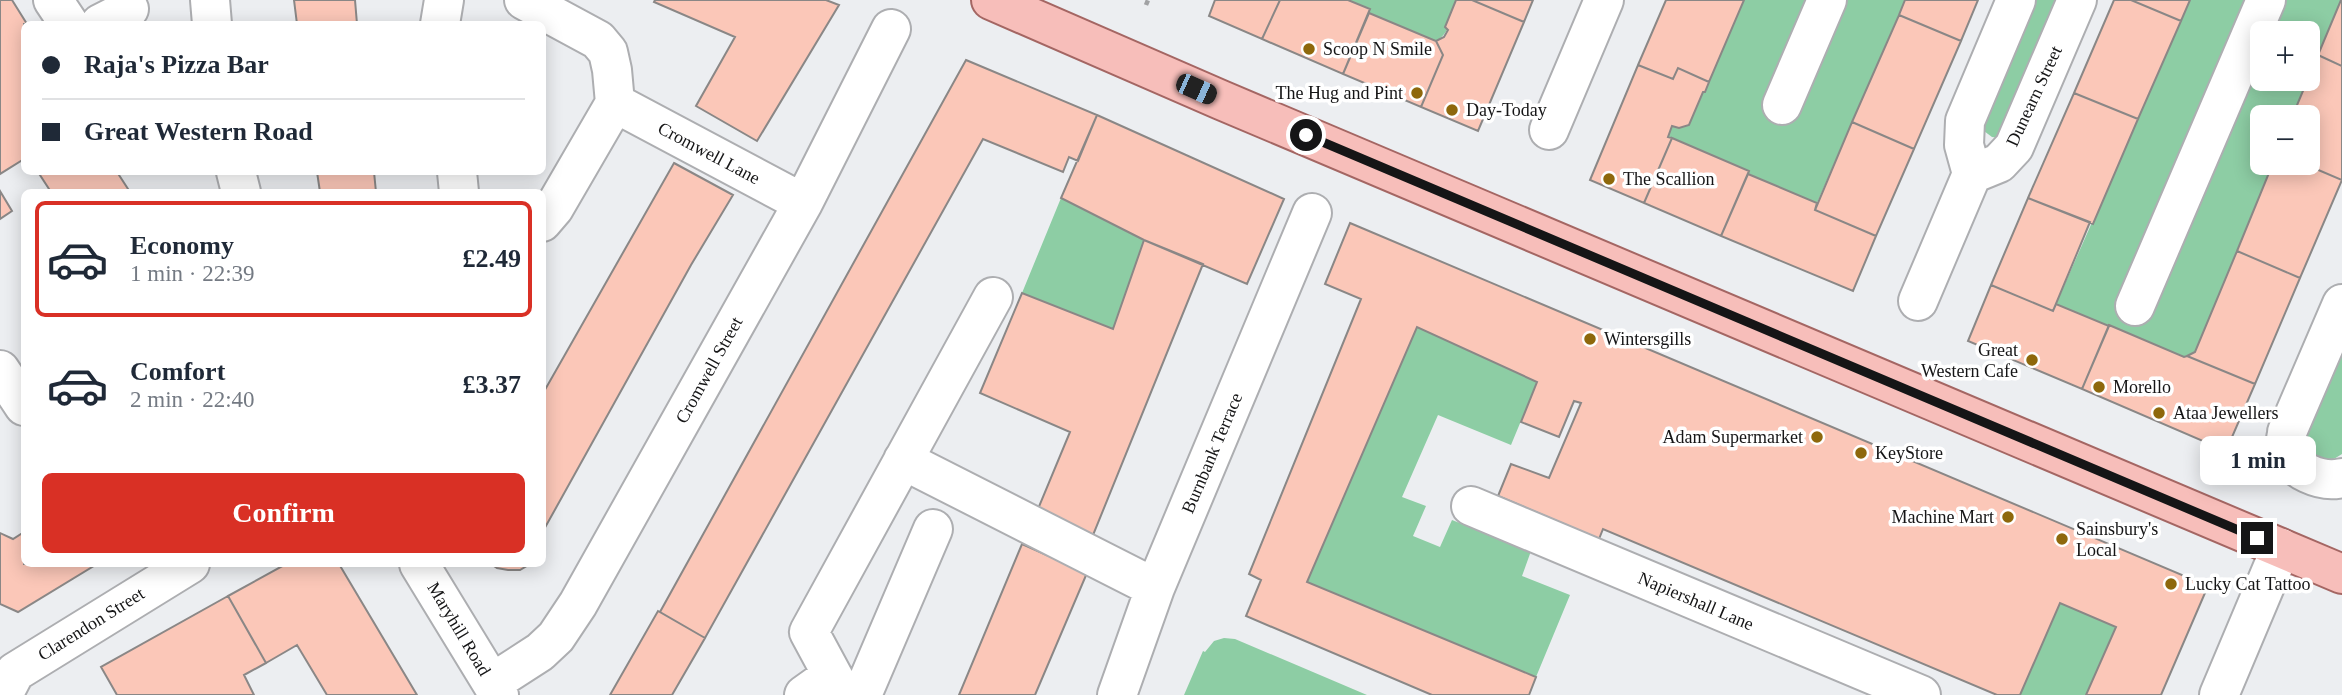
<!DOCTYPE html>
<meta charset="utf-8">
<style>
:root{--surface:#fff;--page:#f2f2f3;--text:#1f2937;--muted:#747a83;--line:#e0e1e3;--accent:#d93025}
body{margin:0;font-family:"Times New Roman",serif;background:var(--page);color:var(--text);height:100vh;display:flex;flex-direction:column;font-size:26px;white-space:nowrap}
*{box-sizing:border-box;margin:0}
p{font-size:23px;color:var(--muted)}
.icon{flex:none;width:38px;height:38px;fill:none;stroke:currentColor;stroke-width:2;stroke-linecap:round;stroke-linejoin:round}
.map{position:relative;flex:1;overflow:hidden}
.side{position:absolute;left:21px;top:189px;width:525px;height:378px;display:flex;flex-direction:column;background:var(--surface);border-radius:10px;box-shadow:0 4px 18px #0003}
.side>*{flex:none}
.guide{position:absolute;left:21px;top:21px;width:525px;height:154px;border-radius:10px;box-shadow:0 4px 18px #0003;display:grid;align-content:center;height:154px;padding:0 21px;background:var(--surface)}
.tools{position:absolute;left:2250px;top:21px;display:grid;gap:14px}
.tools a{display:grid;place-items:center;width:70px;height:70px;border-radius:10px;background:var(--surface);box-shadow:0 4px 18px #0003;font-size:35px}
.end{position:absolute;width:32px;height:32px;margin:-16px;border:9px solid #151516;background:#fff;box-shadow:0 0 0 4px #fff}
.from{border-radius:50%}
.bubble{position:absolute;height:49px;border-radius:10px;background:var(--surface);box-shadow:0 4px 18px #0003;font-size:23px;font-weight:800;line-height:49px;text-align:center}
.car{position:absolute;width:21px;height:42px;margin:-21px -10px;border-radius:9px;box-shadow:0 0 5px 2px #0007;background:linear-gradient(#222 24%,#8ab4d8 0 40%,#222 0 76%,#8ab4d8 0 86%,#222 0)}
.guide b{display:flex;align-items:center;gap:24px;height:66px;font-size:26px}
.guide b+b{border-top:2px solid var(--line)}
.guide i{width:18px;height:18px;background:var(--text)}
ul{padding:12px 0 0;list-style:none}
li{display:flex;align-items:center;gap:21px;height:116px;margin:0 14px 10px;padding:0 7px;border:4px solid transparent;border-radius:10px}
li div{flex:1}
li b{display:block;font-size:26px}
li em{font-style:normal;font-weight:800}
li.current{border-color:var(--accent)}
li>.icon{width:63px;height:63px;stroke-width:1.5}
.action{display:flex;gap:14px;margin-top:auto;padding:14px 21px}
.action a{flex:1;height:80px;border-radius:10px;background:var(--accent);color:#fff;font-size:28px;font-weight:800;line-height:80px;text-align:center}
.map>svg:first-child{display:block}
.green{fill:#8dcda4}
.building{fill:#fbc7b8;stroke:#8a8786;stroke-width:2}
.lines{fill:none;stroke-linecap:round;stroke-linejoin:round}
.minor-casing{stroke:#adaeb1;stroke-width:42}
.major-casing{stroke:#a46663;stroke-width:42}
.path{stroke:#a1a2a4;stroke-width:4.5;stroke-dasharray:5 5;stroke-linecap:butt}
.minor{stroke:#fff;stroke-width:38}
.major{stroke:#f7beba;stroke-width:38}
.route{stroke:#151516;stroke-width:9}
.poi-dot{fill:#8e680c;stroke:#fff;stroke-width:2.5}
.labels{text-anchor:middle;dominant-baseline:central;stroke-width:7;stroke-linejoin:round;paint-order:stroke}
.poi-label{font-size:18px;fill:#151516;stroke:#fff;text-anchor:start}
.street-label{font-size:18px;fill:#151516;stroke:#fff}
</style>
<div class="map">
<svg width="2342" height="695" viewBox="0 0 2342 695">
<rect width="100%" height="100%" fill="#eceef1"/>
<!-- green -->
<path class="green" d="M1348,0H1456C1452,15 1451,33 1436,41L1369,13L1370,9Z
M1744,0H1815L1764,98L1765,108L1837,0H1905L1817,203L1748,174L1749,171L1668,137L1672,126L1679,128L1689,125Z
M2033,0H2068L1999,138L1992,137L1984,131L1983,117Z
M2190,0H2255L2263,35V79H2308V33H2263L2278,0H2341L2292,117H2263V163H2273L2195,352L2184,357L2056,304Z
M1061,198L1144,240L1113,329L1022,293Z
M1417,327L1537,382L1511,445L1438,415L1402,497L1426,506L1413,536L1440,547L1452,520L1531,551L1522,576L1570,595L1536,677L1307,582Z
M2342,335V454L2329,462L2307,457L2300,434Z
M2060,603L2116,627L2086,695H2020Z
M1224,638L1235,639L1367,695H1184L1203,651L1205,652L1214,641Z"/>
<!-- building -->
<path class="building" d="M0,0H12L27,24H24V159L0,174Z
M294,0H355L357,24H297Z
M655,0H826L839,5L757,141L696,106L735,37L654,2Z
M1215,0H1280L1262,39L1209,16Z
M1280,0H1348L1370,9L1343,74L1262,39Z
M1456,0H1472L1524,22L1478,131L1421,107L1443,55L1436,41L1444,37L1448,30L1445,27Z
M1472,0H1533L1524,22Z
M1666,0H1744L1709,82L1678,68L1673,79L1638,65Z
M1905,0H1978L1961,41L1899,15Z
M2114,0H2131L2181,21L2138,119L2074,93Z
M2131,0H2190L2181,21Z
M2341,0H2342V66L2318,55Z
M1369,13L1436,41L1443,55L1421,107L1343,74Z
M1899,15L1961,41L1914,149L1852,122Z
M2318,55L2342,66V180L2302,163H2308V117H2292Z
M966,60L1097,115L1078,161L1069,157L1063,172L983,139L705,638L660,612Z
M1638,65L1673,79L1678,68L1709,82L1705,92H1703L1689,125L1679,128L1672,126L1668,137L1672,138L1644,203L1590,180Z
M2074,93L2138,119L2093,224L2028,198Z
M1097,115L1284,199L1247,284L1144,240L1061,198Z
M1852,122L1914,149L1876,236L1815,210Z
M1672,138L1749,171L1721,236L1644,203Z
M674,163L733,195L691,265L542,533V395Z
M2273,163H2302L2342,180L2300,278L2237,251Z
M38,172H117L130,192H51Z
M317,172H374L376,192H320Z
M1748,174L1817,203L1815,210L1876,236L1853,291L1721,236Z
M0,191L12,211L0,219Z
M2028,198L2090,222L2053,311L1991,285Z
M1350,223L2208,586L2161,695H2086L2116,627L2060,603L2020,695H1997L1603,529L1599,539L1498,496L1511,464L1549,478L1581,403L1574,401L1559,437L1521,422L1537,382L1417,327L1307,582L1536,677L1529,695H1432L1246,616L1261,580L1249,574L1361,299L1325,284Z
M1144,240L1203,264L1089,545L1033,521L1070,432L980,393L1022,293L1113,329Z
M2237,251L2300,278L2255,384L2187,356L2195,352Z
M1991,285L2053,311L2056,304L2109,326L2082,389L1968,341Z
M2109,325L2184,357L2187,356L2255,384L2226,451L2082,389Z
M24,532V564H97L18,612L0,604V533L13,539Z
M1022,544L1087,573L1035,695H959Z
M286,564H339L417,695H327L297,645L266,663L228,596Z
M491,564H530L520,570H508L497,568Z
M228,596L266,663L244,675L254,695H117L101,667Z
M658,611L705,638L672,695H610Z"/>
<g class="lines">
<defs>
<path id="minor" d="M53,0L69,24
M210,0L212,24
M524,0L598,40L608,52L612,70L615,103L554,208L542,222
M2016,0L1965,121L1964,145L1972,174L1999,163L2014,147L2077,0
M100,24L129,9
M440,24L444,0
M615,103L803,203
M1782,105L1827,0
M1549,130L1604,0
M236,172L241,192
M457,172L459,192
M1918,301L1972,174
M2342,304L2287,432C2287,437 2284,443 2286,449C2291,471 2322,483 2342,478
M2135,306L2266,0
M0,370L24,406
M903,460L1155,588
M1471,506L1921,695
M419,564L499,695
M492,683L540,652L556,637L578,604L803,203L891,29
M3,695L15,672L190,564
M804,695L832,675
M843,695L809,632L993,297
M862,695L933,529
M1117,695L1155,588L1312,213
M2219,695L2281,548"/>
<path id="major" d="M991,0L1221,100L2342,574"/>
</defs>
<!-- minor casing -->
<use href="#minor" class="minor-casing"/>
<!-- major casing -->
<use href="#major" class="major-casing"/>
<!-- path -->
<path class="path" d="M1146,5L1148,0"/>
<!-- minor -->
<use href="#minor" class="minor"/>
<!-- major -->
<use href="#major" class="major"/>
</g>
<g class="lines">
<!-- route -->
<path class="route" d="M1306,135L2257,538"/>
</g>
<!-- markers -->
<g class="poi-dot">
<circle cx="1309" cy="49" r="7"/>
<circle cx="1417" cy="93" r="7"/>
<circle cx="1452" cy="110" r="7"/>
<circle cx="1609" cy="179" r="7"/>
<circle cx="1590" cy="339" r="7"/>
<circle cx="2032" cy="360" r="7"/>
<circle cx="2099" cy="387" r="7"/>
<circle cx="2159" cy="413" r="7"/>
<circle cx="1817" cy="437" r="7"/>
<circle cx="1861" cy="453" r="7"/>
<circle cx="2008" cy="517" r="7"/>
<circle cx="2062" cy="539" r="7"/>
<circle cx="2171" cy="584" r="7"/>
</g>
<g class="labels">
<!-- poi labels -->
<g class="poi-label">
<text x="1323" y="49">Scoop N Smile</text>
<text x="1403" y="93" text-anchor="end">The Hug and Pint</text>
<text x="1466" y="110">Day-Today</text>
<text x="1623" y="179">The Scallion</text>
<text x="1604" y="339">Wintersgills</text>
<text x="2018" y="350" text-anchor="end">Great<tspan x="2018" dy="21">Western Cafe</tspan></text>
<text x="2113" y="387">Morello</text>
<text x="2173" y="413">Ataa Jewellers</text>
<text x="1803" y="437" text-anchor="end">Adam Supermarket</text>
<text x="1875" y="453">KeyStore</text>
<text x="1994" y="517" text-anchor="end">Machine Mart</text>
<text x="2076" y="529">Sainsbury's<tspan x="2076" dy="21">Local</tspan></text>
<text x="2185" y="584">Lucky Cat Tattoo</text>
</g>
<!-- street labels -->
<g class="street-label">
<text transform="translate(2034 96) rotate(-65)">Dunearn Street</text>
<text transform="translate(709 153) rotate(28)">Cromwell Lane</text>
<text transform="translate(709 370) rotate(-61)">Cromwell Street</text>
<text transform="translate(1212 453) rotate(-67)">Burnbank Terrace</text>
<text transform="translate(1696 601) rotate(23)">Napiershall Lane</text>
<text transform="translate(91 624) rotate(-32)">Clarendon Street</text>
<text transform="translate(459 629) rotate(59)">Maryhill Road</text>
</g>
</g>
</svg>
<div class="tools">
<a>+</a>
<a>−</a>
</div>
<i class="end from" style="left:1306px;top:135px"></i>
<i class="end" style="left:2257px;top:538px"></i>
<div class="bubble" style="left:2200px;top:436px;width:116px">1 min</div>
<i class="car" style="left:1196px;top:89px;rotate:114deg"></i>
<div class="guide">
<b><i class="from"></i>Raja's Pizza Bar</b>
<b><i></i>Great Western Road</b>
</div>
<section class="side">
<ul>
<li class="current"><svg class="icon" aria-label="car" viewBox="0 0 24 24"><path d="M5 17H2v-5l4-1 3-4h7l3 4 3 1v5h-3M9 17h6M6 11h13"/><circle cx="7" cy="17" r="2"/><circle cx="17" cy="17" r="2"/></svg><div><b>Economy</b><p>1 min · 22:39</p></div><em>£2.49</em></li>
<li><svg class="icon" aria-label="car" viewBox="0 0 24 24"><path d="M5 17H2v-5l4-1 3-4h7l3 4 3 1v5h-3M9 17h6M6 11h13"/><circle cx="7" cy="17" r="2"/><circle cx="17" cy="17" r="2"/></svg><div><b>Comfort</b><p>2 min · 22:40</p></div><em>£3.37</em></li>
</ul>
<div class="action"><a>Confirm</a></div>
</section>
</div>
